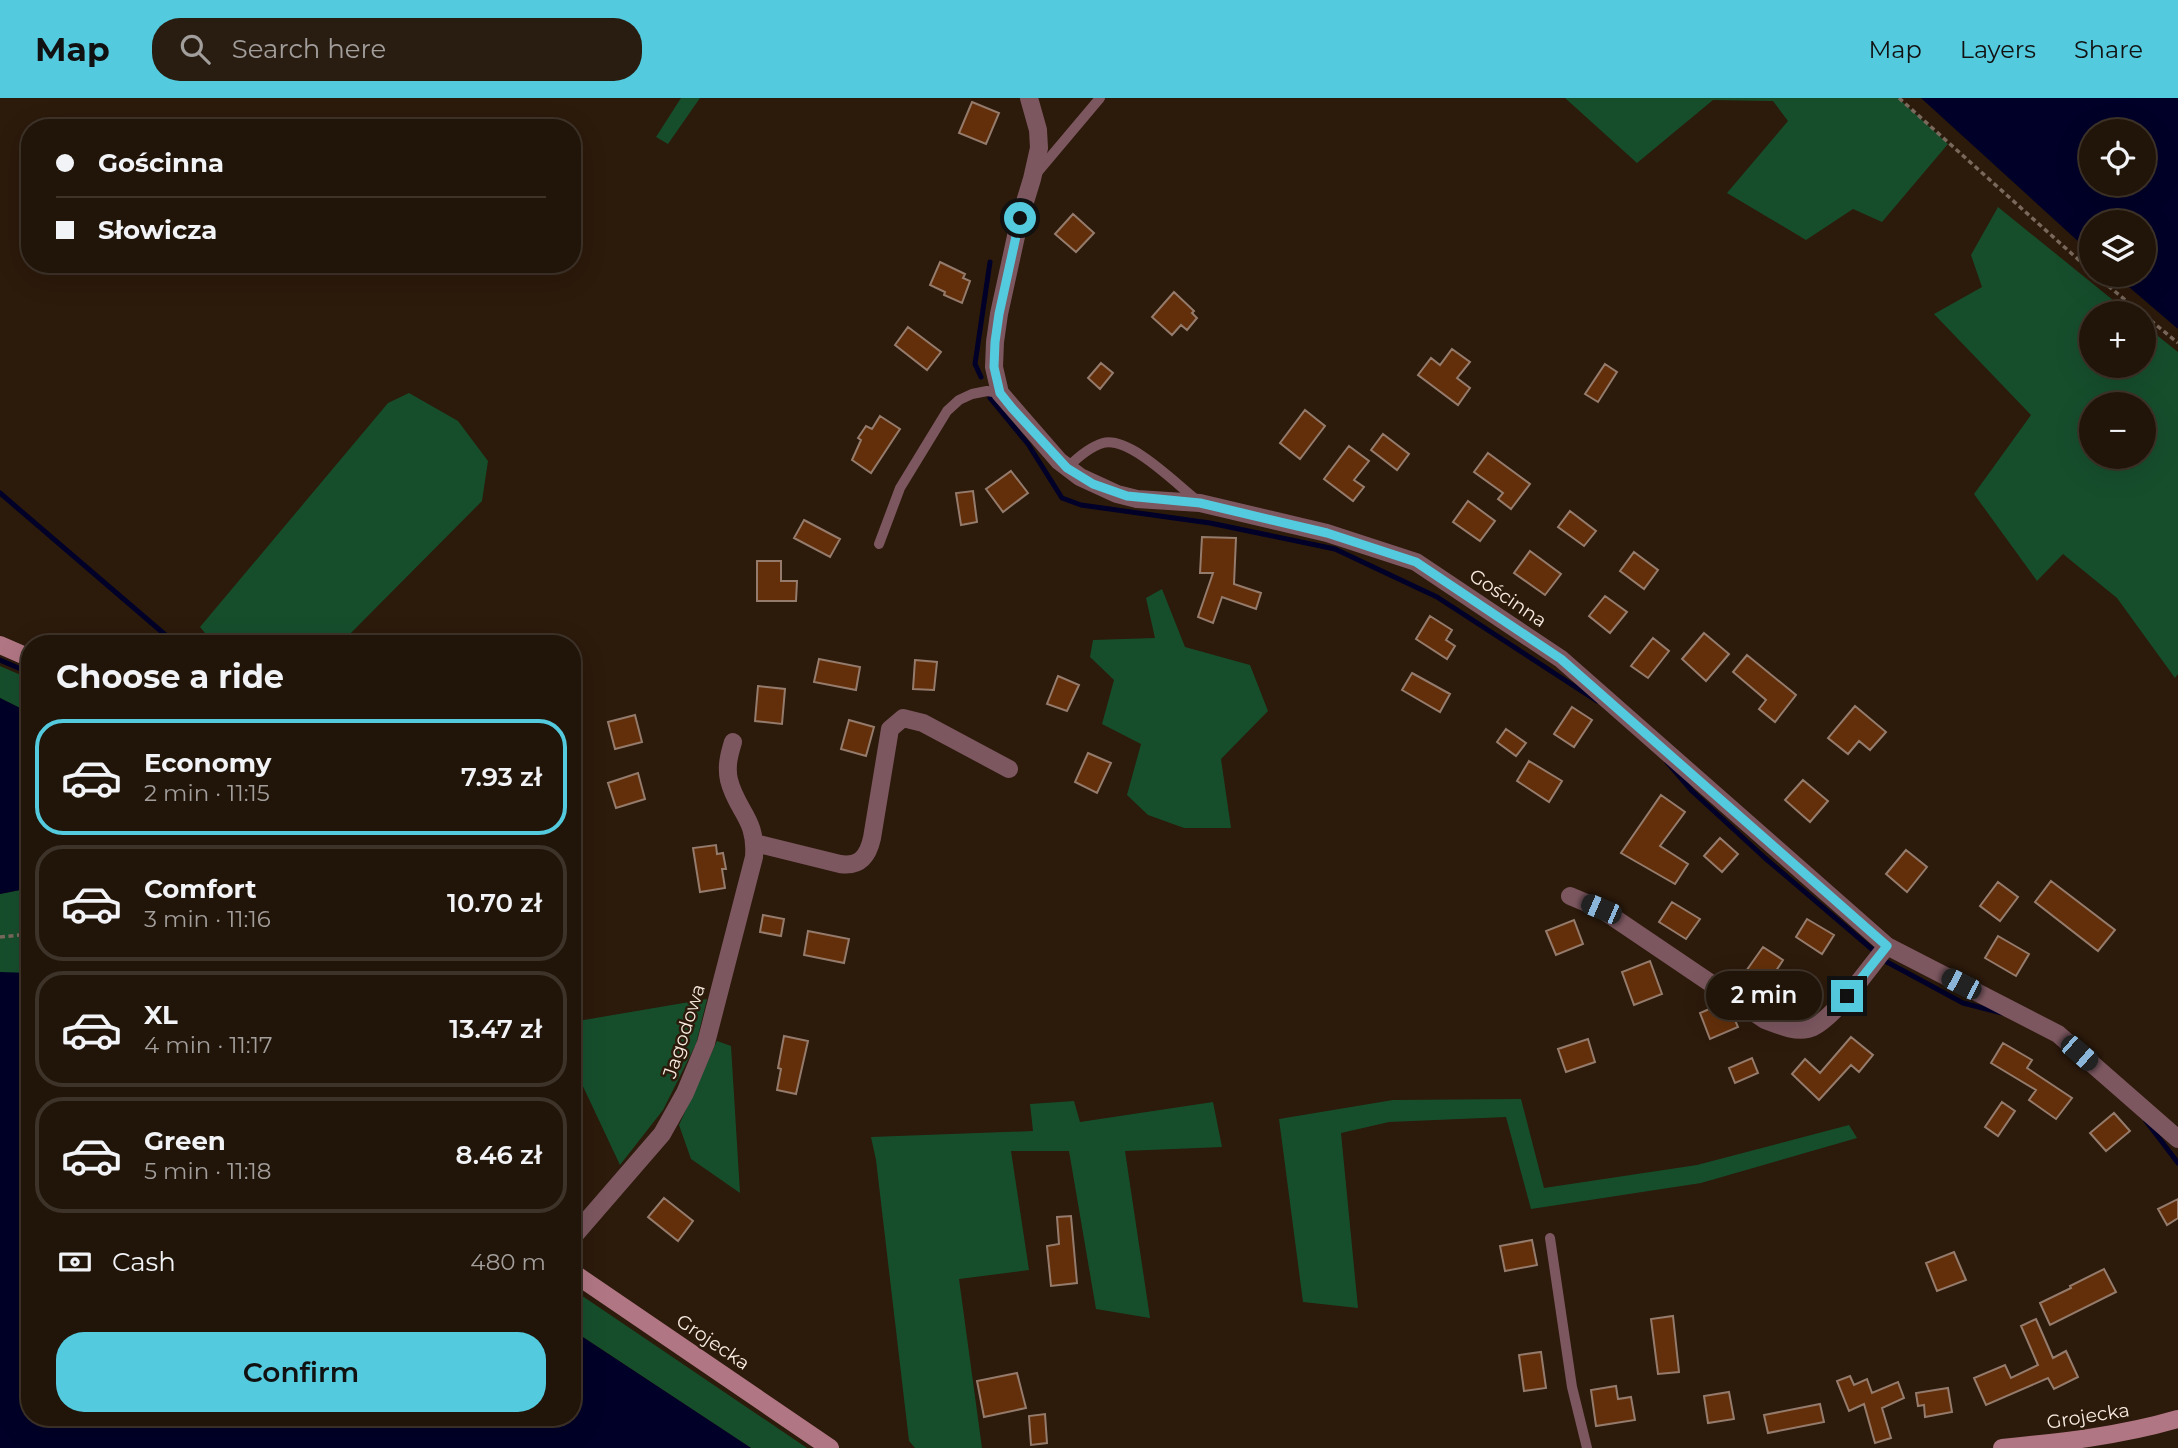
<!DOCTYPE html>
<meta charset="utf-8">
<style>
:root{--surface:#211408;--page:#291d12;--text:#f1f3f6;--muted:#a29e9c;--line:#3e3329;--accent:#54cade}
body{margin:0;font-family:Montserrat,sans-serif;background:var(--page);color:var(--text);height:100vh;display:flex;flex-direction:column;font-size:26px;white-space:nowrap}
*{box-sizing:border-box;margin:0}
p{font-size:23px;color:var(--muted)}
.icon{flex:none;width:38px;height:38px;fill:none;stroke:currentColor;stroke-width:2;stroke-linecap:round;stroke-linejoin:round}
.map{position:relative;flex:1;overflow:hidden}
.panel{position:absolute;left:21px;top:537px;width:560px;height:791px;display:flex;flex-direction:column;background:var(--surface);border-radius:28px;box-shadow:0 7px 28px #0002,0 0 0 2px var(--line)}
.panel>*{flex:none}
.guide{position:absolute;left:21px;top:21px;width:560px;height:154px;border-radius:28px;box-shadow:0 7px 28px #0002,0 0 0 2px var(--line);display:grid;align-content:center;height:154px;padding:0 35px;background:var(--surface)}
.fabs{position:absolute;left:2079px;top:21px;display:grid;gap:14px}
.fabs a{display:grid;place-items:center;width:77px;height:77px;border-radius:50%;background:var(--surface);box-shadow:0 7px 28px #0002,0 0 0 2px var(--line);font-size:35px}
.end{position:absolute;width:32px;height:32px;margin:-16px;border:9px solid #54cade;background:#111;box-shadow:0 0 0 4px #111}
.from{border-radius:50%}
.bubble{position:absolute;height:49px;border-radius:24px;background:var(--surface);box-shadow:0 7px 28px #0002,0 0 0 2px var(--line);font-size:23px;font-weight:600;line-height:49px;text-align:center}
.car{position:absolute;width:21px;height:42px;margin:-21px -10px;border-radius:9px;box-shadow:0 0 5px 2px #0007;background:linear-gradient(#222 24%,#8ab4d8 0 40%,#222 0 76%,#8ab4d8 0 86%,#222 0)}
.guide b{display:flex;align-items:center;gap:24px;height:66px;font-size:26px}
.guide b+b{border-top:2px solid var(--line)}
.guide i{width:18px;height:18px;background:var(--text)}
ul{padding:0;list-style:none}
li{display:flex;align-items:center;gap:21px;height:116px;margin:0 14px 10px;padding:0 21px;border:4px solid var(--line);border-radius:28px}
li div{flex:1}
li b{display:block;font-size:26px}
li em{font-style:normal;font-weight:600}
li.selected{border-color:var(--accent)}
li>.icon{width:63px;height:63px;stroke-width:1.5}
h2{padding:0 35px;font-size:32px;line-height:84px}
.pay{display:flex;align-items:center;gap:18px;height:77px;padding:0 35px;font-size:26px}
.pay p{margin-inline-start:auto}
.cta{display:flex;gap:14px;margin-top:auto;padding:14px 35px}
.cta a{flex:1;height:80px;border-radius:28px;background:var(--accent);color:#111;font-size:28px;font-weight:600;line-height:80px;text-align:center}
header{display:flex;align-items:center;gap:42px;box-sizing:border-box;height:98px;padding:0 35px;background:var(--accent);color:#111}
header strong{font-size:33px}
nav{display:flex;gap:38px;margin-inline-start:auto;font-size:24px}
.search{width:490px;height:63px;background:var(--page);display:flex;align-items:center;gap:18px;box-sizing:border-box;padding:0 24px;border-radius:28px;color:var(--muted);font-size:26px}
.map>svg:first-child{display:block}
.green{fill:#164e2c;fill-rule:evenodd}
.water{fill:#000028;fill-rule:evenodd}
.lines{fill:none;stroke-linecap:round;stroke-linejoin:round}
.stream{stroke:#000028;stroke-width:5}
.building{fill:#632f0a;stroke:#947b6c;stroke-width:2}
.path{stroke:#79695c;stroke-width:3.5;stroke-dasharray:5 3.5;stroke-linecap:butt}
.lane{stroke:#7c5760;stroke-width:10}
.street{stroke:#7c5760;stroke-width:18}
.secondary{stroke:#b17684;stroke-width:18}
.route{stroke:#54cade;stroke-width:9}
.labels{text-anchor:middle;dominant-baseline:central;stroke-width:5;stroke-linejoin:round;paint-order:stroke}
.street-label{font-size:19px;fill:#f8ebe1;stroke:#2c1a0b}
</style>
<header>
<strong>Map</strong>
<div class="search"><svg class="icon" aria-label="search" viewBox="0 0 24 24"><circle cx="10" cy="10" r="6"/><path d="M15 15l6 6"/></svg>Search here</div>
<nav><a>Map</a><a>Layers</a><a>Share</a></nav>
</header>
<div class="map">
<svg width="2178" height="1350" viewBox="0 0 2178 1350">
<rect width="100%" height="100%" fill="#2c1a0b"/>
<!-- green -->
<path class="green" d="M681,0H700L668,46L656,39Z
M1565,0H1898L1948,46L1882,124L1853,111L1806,142L1727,95L1788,23L1773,3L1713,2L1637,65Z
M1998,109L2129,215H2091V268H2144V227L2178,254V576L2175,580L2117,500L2063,456L2037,483L1974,396L2031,317L1934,216L1982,189L1971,157ZM2091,306H2144V359H2091Z
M409,295L458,323L488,363L482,403L340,546H214L200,529L388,305Z
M1162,491L1185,549L1250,567L1268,613L1221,661L1231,730H1184L1148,717L1127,697L1141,646L1102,626L1114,582L1090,559L1093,542L1155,540L1146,500Z
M0,568L30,581V615L0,600Z
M30,790V881L0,876V796Z
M707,901L696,946L663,1012L620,1067L572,965V924Z
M717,943L731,948L740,1095L691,1061L679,1027Z
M1521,1001L1544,1090L1697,1067L1849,1027L1857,1040L1701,1085L1531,1111L1506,1019L1389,1024L1341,1035L1358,1210L1303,1204L1279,1021L1393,1002Z
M1074,1003L1080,1024L1213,1004L1222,1049L1125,1053L1150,1220L1096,1211L1069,1053H1011L1029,1172L959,1181L982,1350H915L909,1343L876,1062L871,1039L1033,1033L1030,1006Z
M572,1191L807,1350H751L583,1239L572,1232Z"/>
<!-- water -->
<path class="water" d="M1921,0H2178V231L2115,177H2144V124H2091V155ZM2091,33H2144V86H2091Z
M0,600L30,615V790L0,796Z
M0,874L30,875V1320H572V1232L751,1350H0Z"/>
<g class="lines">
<!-- stream -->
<path class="stream" d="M981,279L975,266L990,164
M990,300L1028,346L1062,400L1081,407L1210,425L1335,451L1437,499L1597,603
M0,395L176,546
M0,562L30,575
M1667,664L1692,693L1765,760L1887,864L1963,905L2002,915
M2146,1023L2178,1065"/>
</g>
<!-- building -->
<path class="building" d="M972,4L999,15L986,46L959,35Z
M1073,116L1094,135L1076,154L1055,136Z
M940,164L965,176L963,180L970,183L962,205L944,197L945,194L930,187Z
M1174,194L1194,213L1192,215L1197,220L1187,232L1181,227L1172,237L1152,219Z
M908,229L941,254L927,272L895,247Z
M1452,251L1470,264L1457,280L1470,290L1458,307L1418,277L1431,260L1440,267Z
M1101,265L1113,275L1100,291L1088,280Z
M1605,266L1617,274L1598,304L1585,296Z
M1305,312L1325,328L1300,361L1280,345Z
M880,318L900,331L871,375L852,362L861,342L858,340L866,328L872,331Z
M1383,336L1409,356L1397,372L1371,352Z
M1349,348L1369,363L1354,382L1364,389L1353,403L1324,381Z
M1488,355L1530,386L1511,411L1498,401L1503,395L1474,374Z
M1011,373L1028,395L1003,414L986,391Z
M973,393L977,424L961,427L956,395Z
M1468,403L1495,423L1480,443L1453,424Z
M1570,413L1596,433L1584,448L1558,429Z
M804,422L840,441L830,459L794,440Z
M1202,439L1236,440L1234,486L1261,495L1256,511L1222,499L1213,525L1198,519L1213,475H1200Z
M1530,453L1561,476L1545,497L1514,475Z
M1634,454L1658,472L1644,491L1620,473Z
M757,463H781V483H797L796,503H757Z
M1605,498L1627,514L1610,535L1589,518Z
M1430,518L1452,532L1446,542L1455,548L1447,561L1416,541Z
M1704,535L1729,556L1706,583L1682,561Z
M1653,540L1669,553L1648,580L1631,568Z
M1747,557L1796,597L1775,624L1759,611L1766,602L1733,574Z
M819,561L860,569L856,592L814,584Z
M915,562L937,564L934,592L913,591Z
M1412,575L1450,596L1440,614L1402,592Z
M1058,578L1079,587L1067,613L1047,606Z
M758,588L785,591L782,626L755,623Z
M1855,608L1886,634L1870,652L1859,643L1848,656L1828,640Z
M1572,609L1592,622L1574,649L1554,636Z
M635,617L642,644L615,651L608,624Z
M849,622L874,629L866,658L841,651Z
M1506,631L1526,645L1516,658L1497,644Z
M1088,655L1111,665L1097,695L1075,684Z
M1529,663L1562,683L1549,704L1517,683Z
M638,675L645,701L616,710L608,685Z
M1803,682L1828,703L1810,724L1785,702Z
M1661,697L1685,714L1660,748L1688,766L1675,786L1621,755Z
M1720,740L1738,756L1722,774L1704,758Z
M716,747L717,756L723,755L726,771H722L725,790L700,794L693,750Z
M1906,752L1927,769L1907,794L1886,776Z
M2051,783L2115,832L2098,853L2035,804Z
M1998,784L2018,799L2000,823L1980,808Z
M1672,804L1700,821L1686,841L1659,824Z
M763,817L784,821L781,838L760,834Z
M1807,821L1834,837L1822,856L1796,839Z
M1574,822L1583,846L1556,857L1546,833Z
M808,833L849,841L844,865L804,857Z
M1998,838L2029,856L2016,878L1985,860Z
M1763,849L1783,862L1765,890L1744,876Z
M1650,863L1662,896L1634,907L1622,874Z
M1721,906L1731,913L1738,929L1710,941L1700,915Z
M784,938L808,943L796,996L777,992L781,971L778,970Z
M1851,939L1873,957L1859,974L1851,967L1819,1002L1792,976L1805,961L1820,975Z
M1588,941L1595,964L1566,974L1558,951Z
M2003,945L2032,962L2027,970L2072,1000L2056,1021L2029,1002L2036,992L1991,965Z
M1752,960L1758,975L1735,985L1729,970Z
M2002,1004L2015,1013L1998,1038L1985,1029Z
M2114,1015L2130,1033L2106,1053L2090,1035Z
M664,1100L693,1123L678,1143L648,1119Z
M2178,1101V1120L2167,1127L2158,1111Z
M1071,1118L1077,1185L1051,1188L1047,1148L1059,1146L1057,1119Z
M1532,1142L1537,1167L1505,1173L1500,1148Z
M1954,1154L1966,1182L1937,1193L1926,1165Z
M2104,1171L2116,1194L2050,1227L2040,1205L2071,1190L2070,1188Z
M1673,1218L1679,1274L1658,1276L1651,1221Z
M2036,1221L2053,1260L2066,1253L2078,1279L2054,1291L2048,1280L1986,1307L1974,1280L2005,1267L2011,1280L2038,1267L2021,1228Z
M1541,1254L1546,1290L1524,1293L1519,1257Z
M1017,1275L1026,1310L984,1319L977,1283Z
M1850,1278L1854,1287L1867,1281L1872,1295L1898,1284L1904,1300L1882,1310L1891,1340L1875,1345L1864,1306L1849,1313L1837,1283Z
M1616,1288L1618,1301L1631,1299L1635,1322L1596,1328L1591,1292Z
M1948,1290L1952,1314L1925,1319L1924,1307L1918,1308L1916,1295Z
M1729,1294L1734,1321L1708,1325L1704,1298Z
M1820,1306L1824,1324L1768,1335L1764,1317Z
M1045,1316L1047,1345L1031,1347L1029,1318Z"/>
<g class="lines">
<!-- path -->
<path class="path" d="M1899,0L2091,173
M2095,177L2141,215
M2144,217L2178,245
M0,839L30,836"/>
<!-- lane -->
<path class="lane" d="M1036,76L1100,0
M1067,370C1077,360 1089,349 1103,345C1130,338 1177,387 1198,403
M879,446L900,390L947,313L959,302L972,296L987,293L1000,295
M1550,1140L1572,1289L1587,1350"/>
<!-- street -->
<path class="street" d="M1029,0L1038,32L1039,50L1032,81L1020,120L999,216L995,244L994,269L1000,295L1059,363L1080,379L1117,396L1137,401L1200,405L1327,435L1416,464L1561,561L1887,848L2058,936L2178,1041
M755,745L840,766C860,769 868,758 872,740L890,631L903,620L923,625L1009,671
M1570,798L1601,811L1765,922C1779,927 1793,934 1808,931C1831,926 1871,867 1887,848
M572,1140L662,1036L685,995L706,945L754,759C757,720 737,714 729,682C726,669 729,657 733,644"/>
<!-- secondary -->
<path class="secondary" d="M0,547L30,560
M572,1174L830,1350
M2002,1350C2062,1344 2120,1338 2178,1321"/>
</g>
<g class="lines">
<!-- route -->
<path class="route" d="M1020,120L999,216L995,244L994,269L1000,295L1012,310L1067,370L1093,386L1127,398L1200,405L1327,435L1416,464L1561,561L1887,848L1847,898"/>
</g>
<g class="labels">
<!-- street labels -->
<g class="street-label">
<text transform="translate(1508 500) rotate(34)">Gościnna</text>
<text transform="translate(684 933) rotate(-72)">Jagodowa</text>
<text transform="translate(713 1244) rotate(34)">Grojecka</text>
<text transform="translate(2088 1318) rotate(-9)">Grojecka</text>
</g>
</g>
</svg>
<div class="fabs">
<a><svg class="icon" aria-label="locate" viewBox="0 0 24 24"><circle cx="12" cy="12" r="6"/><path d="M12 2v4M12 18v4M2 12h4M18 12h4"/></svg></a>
<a><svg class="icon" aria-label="layers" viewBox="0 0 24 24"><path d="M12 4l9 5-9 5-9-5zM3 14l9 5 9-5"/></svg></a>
<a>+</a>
<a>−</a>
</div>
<i class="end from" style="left:1020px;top:120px"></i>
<i class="end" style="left:1847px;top:898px"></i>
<div class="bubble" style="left:1706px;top:873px;width:116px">2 min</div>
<i class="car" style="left:1601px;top:811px;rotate:293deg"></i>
<i class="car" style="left:1961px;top:886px;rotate:297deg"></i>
<i class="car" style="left:2079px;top:955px;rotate:131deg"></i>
<div class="guide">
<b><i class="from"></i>Gościnna</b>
<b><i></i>Słowicza</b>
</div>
<section class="panel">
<h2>Choose a ride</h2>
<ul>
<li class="selected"><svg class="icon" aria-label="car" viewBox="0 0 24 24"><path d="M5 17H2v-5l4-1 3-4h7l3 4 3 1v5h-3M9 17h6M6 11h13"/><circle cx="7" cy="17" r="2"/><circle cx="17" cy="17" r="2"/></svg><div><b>Economy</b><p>2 min · 11:15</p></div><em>7.93 zł</em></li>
<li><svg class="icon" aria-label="car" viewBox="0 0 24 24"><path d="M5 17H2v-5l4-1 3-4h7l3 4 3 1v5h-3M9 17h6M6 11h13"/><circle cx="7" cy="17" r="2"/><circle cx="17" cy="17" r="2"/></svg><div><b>Comfort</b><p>3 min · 11:16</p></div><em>10.70 zł</em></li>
<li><svg class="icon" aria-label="car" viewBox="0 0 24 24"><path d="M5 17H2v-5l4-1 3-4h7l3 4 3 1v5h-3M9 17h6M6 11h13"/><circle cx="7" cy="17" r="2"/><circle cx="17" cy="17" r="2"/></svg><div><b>XL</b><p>4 min · 11:17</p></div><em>13.47 zł</em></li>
<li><svg class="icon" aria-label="car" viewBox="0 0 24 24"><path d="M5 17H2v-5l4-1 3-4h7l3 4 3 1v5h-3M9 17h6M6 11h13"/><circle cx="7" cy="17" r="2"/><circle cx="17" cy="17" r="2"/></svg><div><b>Green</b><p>5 min · 11:18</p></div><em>8.46 zł</em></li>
</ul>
<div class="pay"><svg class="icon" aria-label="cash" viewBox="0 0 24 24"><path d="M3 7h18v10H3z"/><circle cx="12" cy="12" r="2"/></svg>Cash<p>480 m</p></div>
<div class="cta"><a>Confirm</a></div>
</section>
</div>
